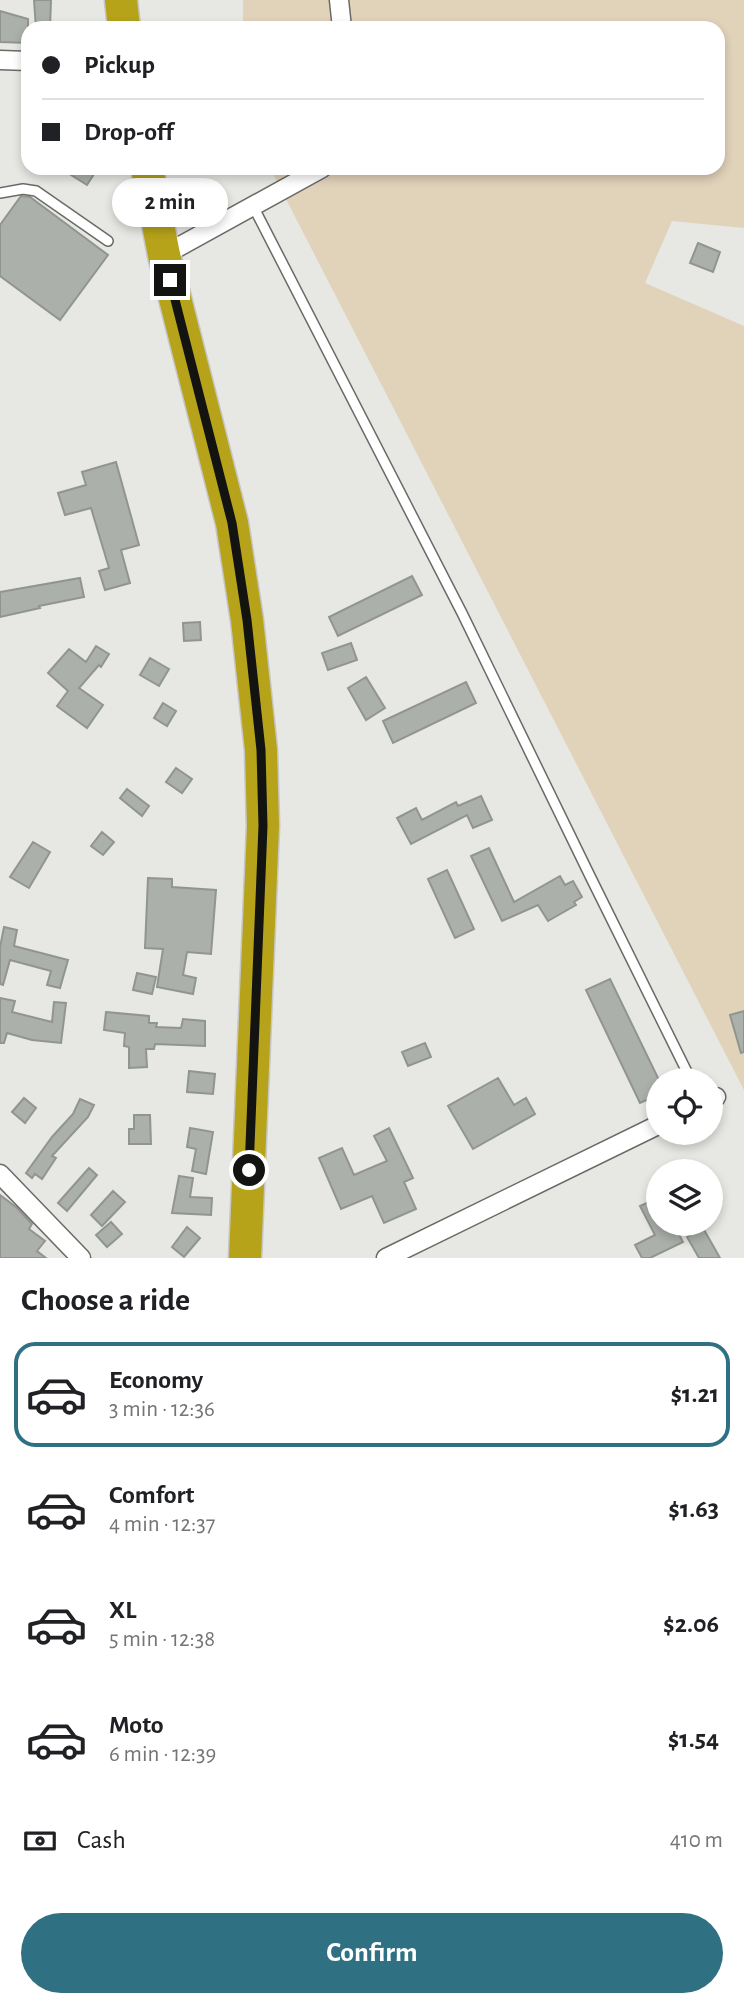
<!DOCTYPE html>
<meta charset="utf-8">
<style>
:root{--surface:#fff;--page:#f6f6f6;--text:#202124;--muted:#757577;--line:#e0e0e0;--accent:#2f7083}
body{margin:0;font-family:"Alegreya Sans",sans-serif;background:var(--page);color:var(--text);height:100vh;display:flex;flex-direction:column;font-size:26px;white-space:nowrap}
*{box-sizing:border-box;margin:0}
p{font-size:23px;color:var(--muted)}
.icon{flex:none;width:38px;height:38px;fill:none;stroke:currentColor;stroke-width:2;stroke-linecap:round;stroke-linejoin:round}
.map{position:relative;height:1258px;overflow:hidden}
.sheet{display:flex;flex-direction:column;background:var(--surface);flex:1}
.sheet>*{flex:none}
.banner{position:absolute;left:21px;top:21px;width:704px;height:154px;border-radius:21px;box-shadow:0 4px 10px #0003;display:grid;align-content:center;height:154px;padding:0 21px;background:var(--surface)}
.fabs{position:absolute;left:646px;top:1068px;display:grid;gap:14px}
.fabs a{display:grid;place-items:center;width:77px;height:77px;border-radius:50%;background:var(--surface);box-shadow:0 4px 10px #0003;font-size:35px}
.end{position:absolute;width:32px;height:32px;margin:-16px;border:9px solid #131311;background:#fff;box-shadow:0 0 0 4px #fff}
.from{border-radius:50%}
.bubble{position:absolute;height:49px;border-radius:24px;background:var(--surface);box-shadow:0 4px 10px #0003;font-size:23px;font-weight:700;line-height:49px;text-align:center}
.banner b{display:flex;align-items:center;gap:24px;height:66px;font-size:26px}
.banner b+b{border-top:2px solid var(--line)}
.banner i{width:18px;height:18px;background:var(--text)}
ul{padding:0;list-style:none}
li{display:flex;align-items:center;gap:21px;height:105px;margin:0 14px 10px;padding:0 7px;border:4px solid transparent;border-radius:21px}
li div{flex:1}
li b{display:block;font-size:26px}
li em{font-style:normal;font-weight:700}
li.on{border-color:var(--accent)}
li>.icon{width:63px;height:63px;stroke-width:1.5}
h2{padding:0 21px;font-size:32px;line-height:84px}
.pay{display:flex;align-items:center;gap:18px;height:77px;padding:0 21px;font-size:26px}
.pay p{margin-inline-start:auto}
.cta{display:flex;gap:14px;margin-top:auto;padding:14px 21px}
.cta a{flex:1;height:80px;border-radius:42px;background:var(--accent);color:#fff;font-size:28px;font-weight:700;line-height:80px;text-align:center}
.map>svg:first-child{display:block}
.green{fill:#e1d2ba}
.building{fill:#acb0ab;stroke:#919591;stroke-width:2}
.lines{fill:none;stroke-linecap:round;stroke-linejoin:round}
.lane-casing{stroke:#696b66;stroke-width:12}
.street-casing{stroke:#696b66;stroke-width:21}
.highway-casing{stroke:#c6c6c6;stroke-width:35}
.lane{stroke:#fff;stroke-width:9}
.street{stroke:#fff;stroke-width:18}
.highway{stroke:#b6a31a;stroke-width:32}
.route{stroke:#131311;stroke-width:9}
</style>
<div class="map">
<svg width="744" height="1258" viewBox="0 0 744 1258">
<rect width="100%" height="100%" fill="#e7e8e3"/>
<!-- green -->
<path class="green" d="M243,0H744V228L672,221L645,283L744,326V1090L270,168H718V28H243Z"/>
<!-- building -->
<path class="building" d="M34,0H51L50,28H36Z
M0,11L28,19V43L0,42Z
M60,168H98L87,185Z
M21,196L30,197L108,255L60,320L0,276V225Z
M698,243L720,252L713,272L690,263Z
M116,462L139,545L121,550L130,583L105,590L99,571L109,568L91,508L65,515L58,493L86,485L82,472Z
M412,576L422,595L338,636L329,617Z
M80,578L84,597L39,606L40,608L0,617V592Z
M200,622L201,640L184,641L183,623Z
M351,643L357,660L328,670L322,653Z
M96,646L109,654L101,667L99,665L79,688L103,705L87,728L57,706L68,691L48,673L69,649L86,662Z
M150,658L169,669L159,686L140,675Z
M366,677L385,708L366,720L348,688Z
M466,682L476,703L393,743L383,721Z
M163,703L176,711L167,726L154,718Z
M176,768L192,779L182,793L166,782Z
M127,789L149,806L142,816L120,798Z
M481,796L492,820L473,828L467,815L411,844L397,818L416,808L422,820L456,802L458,806Z
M102,832L114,842L103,855L91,846Z
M33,842L50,852L29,888L10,877Z
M489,848L514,902L560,876L565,885L573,881L582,897L574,902L576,905L548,921L538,905L502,921L471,856Z
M447,870L474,929L455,938L428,879Z
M148,878L172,879V887L216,890L211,954L187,952L183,975L196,978L193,994L157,987L163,949L145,948Z
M4,927L17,930L14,946L68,960L60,988L47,985L51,971L10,960L3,985L0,984V947Z
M137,973L156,977L152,994L133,990Z
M610,979L658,1078V1095L640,1103L586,990Z
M0,998L15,1001L12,1012L52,1022L54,1002L66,1003L61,1043L32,1040L7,1033L4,1043H0Z
M744,1011V1052L741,1053L730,1015Z
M106,1012L149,1016V1023H157L156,1027L181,1028L183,1019L205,1021V1046L155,1044L154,1049H146L147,1067L129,1068V1047L124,1046L125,1033L104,1030Z
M425,1043L431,1057L408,1066L402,1052Z
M189,1071L215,1074L213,1094L187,1092Z
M498,1078L514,1105L526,1098L535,1114L473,1149L448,1106Z
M24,1098L36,1108L25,1123L12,1112Z
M80,1099L94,1105L88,1117L52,1156L56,1158L42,1179L35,1174L32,1178L26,1173L52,1137L73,1114Z
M134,1115H150L151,1144H129V1129H134Z
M190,1128L213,1132L206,1174L192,1171L196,1149L187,1147Z
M389,1128L413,1178L404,1182L416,1209L384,1223L372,1196L341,1209L319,1158L342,1148L354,1175L387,1161L374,1136Z
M89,1168L97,1175L67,1211L58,1203Z
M179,1176L193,1178L190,1197L212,1198L211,1215L172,1213Z
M113,1191L125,1202L102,1226L91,1215Z
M0,1195L16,1207L32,1224L29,1229L45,1241L37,1251L46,1258H0Z
M658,1198V1223H673L683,1242L650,1258H642L635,1245L655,1235L640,1206Z
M111,1222L122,1234L107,1247L96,1235Z
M187,1227L200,1238L184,1257L172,1247Z
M703,1228L720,1258H699L687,1237Z"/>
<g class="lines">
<defs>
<path id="lane" d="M0,193L23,189L36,191L108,241
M253,206L462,613L590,876L691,1080"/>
<path id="street" d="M339,0L342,28
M0,60L28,61
M164,255L322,168
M710,1100L716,1097
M0,1174L81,1258
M386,1258L658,1125"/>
<path id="highway" d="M121,0L124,28
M147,168L164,255L232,523L247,620L261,750L263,826L245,1258"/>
</defs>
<!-- lane casing -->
<use href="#lane" class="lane-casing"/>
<!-- street casing -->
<use href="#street" class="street-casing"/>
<!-- highway casing -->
<use href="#highway" class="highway-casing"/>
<!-- lane -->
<use href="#lane" class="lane"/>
<!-- street -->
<use href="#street" class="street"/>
<!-- highway -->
<use href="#highway" class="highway"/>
</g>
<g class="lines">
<!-- route -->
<path class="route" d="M170,280L232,523L247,620L261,750L263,826L249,1170"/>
</g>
</svg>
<div class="fabs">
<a><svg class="icon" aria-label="locate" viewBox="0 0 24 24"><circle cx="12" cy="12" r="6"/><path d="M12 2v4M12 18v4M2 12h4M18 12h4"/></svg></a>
<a><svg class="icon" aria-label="layers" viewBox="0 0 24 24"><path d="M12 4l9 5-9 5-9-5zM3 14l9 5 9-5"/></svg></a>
</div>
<i class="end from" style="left:249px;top:1170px"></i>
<i class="end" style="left:170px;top:280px"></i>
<div class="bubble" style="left:112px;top:178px;width:116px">2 min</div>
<div class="banner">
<b><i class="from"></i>Pickup</b>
<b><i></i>Drop-off</b>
</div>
</div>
<section class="sheet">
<h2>Choose a ride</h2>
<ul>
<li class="on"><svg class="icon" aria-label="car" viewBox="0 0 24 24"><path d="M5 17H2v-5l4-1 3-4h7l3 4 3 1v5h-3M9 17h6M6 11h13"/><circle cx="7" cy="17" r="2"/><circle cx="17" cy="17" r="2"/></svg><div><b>Economy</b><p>3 min · 12:36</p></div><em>$1.21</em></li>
<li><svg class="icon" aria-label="car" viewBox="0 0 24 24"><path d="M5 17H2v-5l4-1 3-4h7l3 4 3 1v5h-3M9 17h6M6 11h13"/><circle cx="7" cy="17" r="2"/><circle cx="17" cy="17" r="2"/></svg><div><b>Comfort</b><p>4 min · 12:37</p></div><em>$1.63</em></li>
<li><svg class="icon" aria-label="car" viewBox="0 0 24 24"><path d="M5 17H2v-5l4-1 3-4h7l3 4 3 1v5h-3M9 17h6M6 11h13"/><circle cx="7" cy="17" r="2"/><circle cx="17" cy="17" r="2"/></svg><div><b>XL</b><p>5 min · 12:38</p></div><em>$2.06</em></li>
<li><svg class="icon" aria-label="car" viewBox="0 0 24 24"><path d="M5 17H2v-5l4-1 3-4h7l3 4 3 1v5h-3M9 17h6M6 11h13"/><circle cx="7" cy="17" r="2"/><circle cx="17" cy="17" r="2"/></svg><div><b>Moto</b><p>6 min · 12:39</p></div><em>$1.54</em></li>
</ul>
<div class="pay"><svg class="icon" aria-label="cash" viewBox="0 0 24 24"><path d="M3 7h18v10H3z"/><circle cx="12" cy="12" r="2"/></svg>Cash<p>410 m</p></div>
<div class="cta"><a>Confirm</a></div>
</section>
